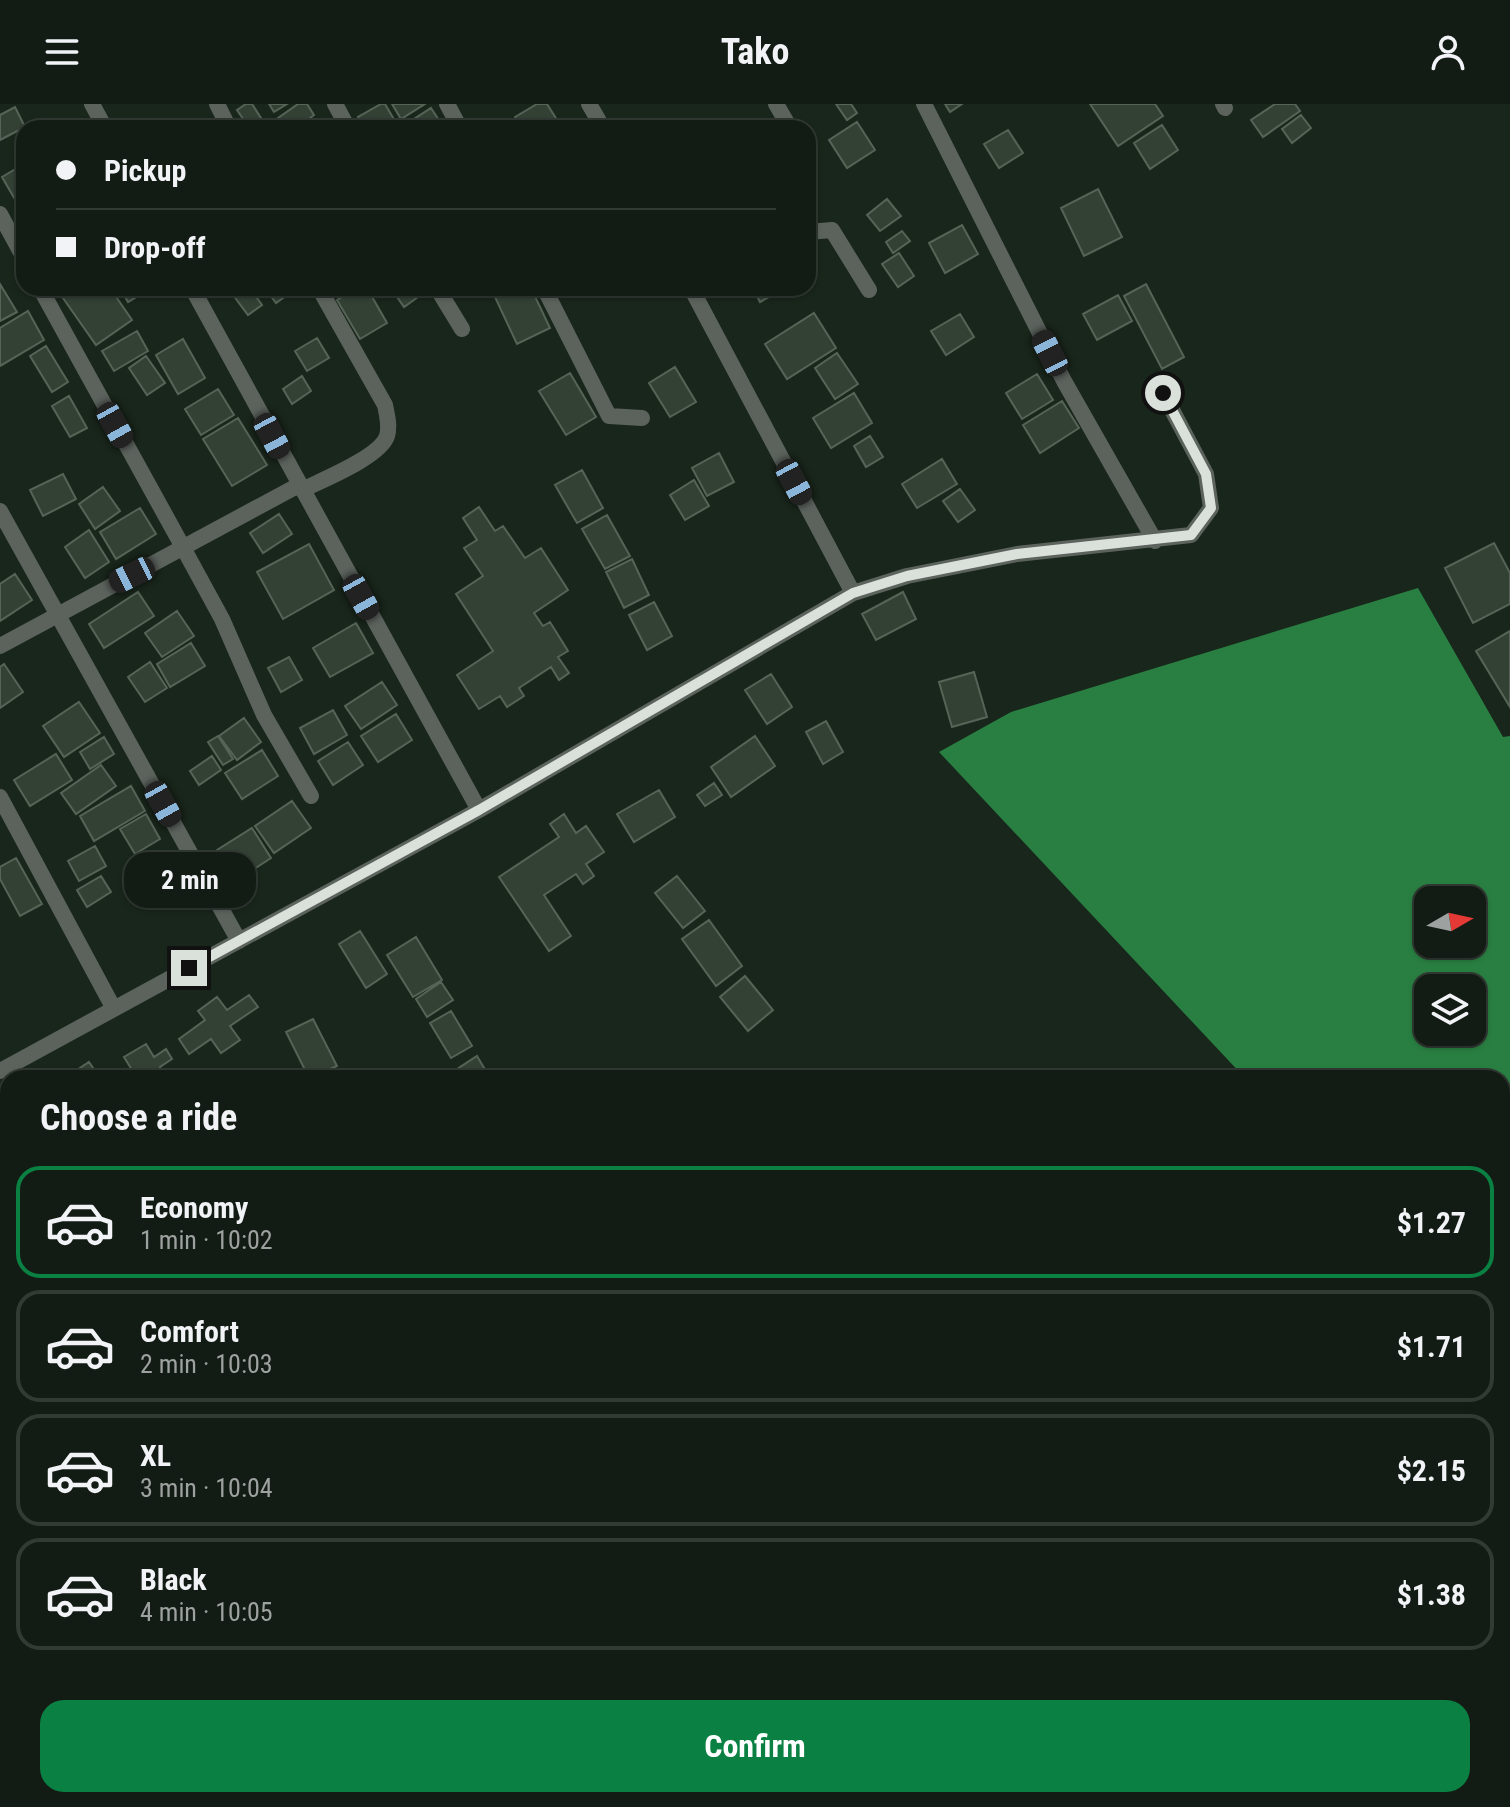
<!DOCTYPE html>
<meta charset="utf-8">
<style>
:root{--surface:#131c14;--page:#1c251d;--text:#f1f3f6;--muted:#9da1a0;--line:#323a34;--accent:#0b8043}
body{margin:0;font-family:"Roboto Condensed",sans-serif;background:var(--page);color:var(--text);height:100vh;display:flex;flex-direction:column;font-size:30px;white-space:nowrap}
*{box-sizing:border-box;margin:0}
p{font-size:26px;color:var(--muted)}
.icon{flex:none;width:44px;height:44px;fill:none;stroke:currentColor;stroke-width:2;stroke-linecap:round;stroke-linejoin:round}
.map{position:relative;flex:1;overflow:hidden}
.side{position:absolute;left:0px;top:966px;width:1510px;height:738px;display:flex;flex-direction:column;background:var(--surface);border-radius:24px 24px 0 0;box-shadow:0 2px 6px #0004,0 0 0 2px var(--line)}
.side>*{flex:none}
.guide{position:absolute;left:16px;top:16px;width:800px;height:176px;border-radius:24px;box-shadow:0 2px 6px #0004,0 0 0 2px var(--line);display:grid;align-content:center;height:176px;padding:0 40px;background:var(--surface)}
.needle{width:52px;rotate:81deg}
.tools{position:absolute;left:1414px;top:782px;display:grid;gap:16px}
.tools a{display:grid;place-items:center;width:72px;height:72px;border-radius:16px;background:var(--surface);box-shadow:0 2px 6px #0004,0 0 0 2px var(--line);font-size:40px}
.end{position:absolute;width:36px;height:36px;margin:-18px;border:10px solid #d9e1da;background:#111;box-shadow:0 0 0 4px #111}
.from{border-radius:50%}
.bubble{position:absolute;height:56px;border-radius:24px;background:var(--surface);box-shadow:0 2px 6px #0004,0 0 0 2px var(--line);font-size:26px;font-weight:700;line-height:56px;text-align:center}
.car{position:absolute;width:24px;height:48px;margin:-24px -12px;border-radius:10px;box-shadow:0 0 6px 2px #0007;background:linear-gradient(#222 24%,#8ab4d8 0 40%,#222 0 76%,#8ab4d8 0 86%,#222 0)}
.guide b{display:flex;align-items:center;gap:28px;height:76px;font-size:30px}
.guide b+b{border-top:2px solid var(--line)}
.guide i{width:20px;height:20px;background:var(--text)}
ul{padding:0;list-style:none}
li{display:flex;align-items:center;gap:24px;height:112px;margin:0 16px 12px;padding:0 24px;border:4px solid var(--line);border-radius:24px}
li div{flex:1}
li b{display:block;font-size:30px}
li em{font-style:normal;font-weight:700}
li.active{border-color:var(--accent)}
li>.icon{width:72px;height:72px;stroke-width:1.5}
h2{padding:0 40px;font-size:36px;line-height:96px}
.button{display:flex;gap:16px;margin-top:auto;padding:16px 40px}
.button a{flex:1;height:92px;border-radius:24px;background:var(--accent);color:#fff;font-size:32px;font-weight:700;line-height:92px;text-align:center}
header{display:flex;justify-content:space-between;align-items:center;height:104px;padding:0 40px;background:var(--surface);font-size:36px;font-weight:700}
.map>svg:first-child{display:block}
.green{fill:#033715}
.water{fill:#297f42;fill-rule:evenodd}
.building{fill:#334135;stroke:#566458;stroke-width:2}
.lines{fill:none;stroke-linecap:round;stroke-linejoin:round}
.lane{stroke:#5c635d;stroke-width:8}
.street{stroke:#5c635d;stroke-width:16}
.highway{stroke:#adbeb0;stroke-width:24}
.route{stroke:#d9e1da;stroke-width:10}
</style>
<header><svg class="icon" aria-label="menu" viewBox="0 0 24 24"><path d="M4 6h16M4 12h16M4 18h16"/></svg>Tako<svg class="icon" aria-label="person" viewBox="0 0 24 24"><circle cx="12" cy="8" r="4"/><path d="M4 21q1-7 8-7t8 7"/></svg></header>
<div class="map">
<svg width="1510" height="1703" viewBox="0 0 1510 1703">
<rect width="100%" height="100%" fill="#19261b"/>
<!-- green -->
<path class="green" d="M1510,1007V1367H1502V1009Z
M8,1637V1696H70L69,1703H0V1641Z"/>
<!-- water -->
<path class="water" d="M1418,484L1503,633L1510,632V1007L1502,1009V974L1244,973L939,648L1011,608ZM1472,796V840H1428V796ZM1428,884H1472V928H1428Z
M8,1558V1637L0,1641V1563Z
M907,1696H1084L1073,1703H910Z
M1172,1696H1236L1230,1703H1177Z"/>
<!-- building -->
<path class="building" d="M246,0H252L261,14L248,22L237,6Z
M269,0H287L274,8Z
M298,0H307L314,11L297,24H285L278,14Z
M381,0H385L399,24H364L358,13Z
M392,0H425L401,15Z
M537,0H547L557,16L543,24H521L515,13Z
M836,0H851L857,9L847,16Z
M945,0H962L950,8Z
M1090,0H1155L1163,12L1118,42Z
M1275,0H1295L1300,7L1263,33L1251,16Z
M15,3L25,23L0,36V11Z
M431,4L444,24H406L405,21Z
M1301,11L1311,24L1292,39L1282,25Z
M857,18L875,46L847,64L829,36Z
M1162,21L1178,46L1150,65L1134,39Z
M1008,26L1023,49L999,64L984,40Z
M24,60V92L16,97L2,73Z
M1098,85L1122,133L1084,152L1061,104Z
M887,95L901,112L880,127L867,111Z
M962,121L978,150L945,169L929,139Z
M902,127L910,137L893,149L886,138Z
M899,149L914,172L898,183L882,160Z
M0,180L17,208L0,217Z
M1146,180L1184,253L1162,265L1124,192Z
M77,184H110L132,216L96,241L63,194Z
M120,184H151L128,198Z
M243,184H250L262,201L248,211L233,191Z
M265,184H287L290,189L276,199Z
M357,184H367L387,219L360,235L337,196Z
M398,184H412L418,193L404,203L393,187Z
M514,184H531L550,224L517,240L495,193Z
M753,184H785L760,198Z
M1118,191L1132,217L1097,236L1083,210Z
M28,207L44,236L0,262V224Z
M814,209L836,244L787,275L765,240Z
M960,210L974,233L946,251L931,227Z
M137,227L148,247L114,267L102,247Z
M317,234L329,254L307,267L295,247Z
M183,235L205,274L178,290L156,251Z
M46,242L68,278L52,288L30,252Z
M837,249L858,280L835,295L815,264Z
M146,252L165,279L147,291L129,264Z
M675,263L696,298L670,313L649,279Z
M570,269L596,313L566,331L539,287Z
M1037,270L1053,296L1022,315L1006,289Z
M302,272L311,287L292,300L283,285Z
M218,285L234,311L201,331L185,305Z
M854,289L872,319L831,344L813,314Z
M69,292L87,324L70,333L52,302Z
M1062,297L1079,324L1040,349L1023,321Z
M238,314L267,361L232,382L203,335Z
M870,332L883,353L866,363L854,342Z
M719,349L734,378L707,392L692,364Z
M942,355L957,380L917,404L902,380Z
M582,366L603,404L577,419L555,381Z
M63,370L76,395L43,412L30,386Z
M694,376L709,402L685,416L670,391Z
M103,383L120,407L95,425L79,400Z
M960,385L975,406L958,418L943,397Z
M479,403L495,427L503,422L525,454L541,444L568,486L534,509L543,522L550,518L568,547L558,553L569,569L559,576L551,563L519,584L524,592L507,603L500,592L479,605L457,571L493,547L456,490L483,472L464,444L477,436L463,414Z
M140,404L156,430L116,455L100,428Z
M279,410L292,430L263,449L250,429Z
M607,411L630,452L605,465L582,425Z
M89,426L109,458L85,474L65,443Z
M1494,439L1510,469V500L1473,519L1445,464Z
M309,440L334,486L283,515L257,468Z
M632,455L649,491L624,504L606,468Z
M15,470L32,496L0,517V480Z
M138,488L154,512L104,544L89,520Z
M903,488L916,515L876,536L862,510Z
M654,498L672,532L647,546L629,511Z
M177,507L194,532L162,553L145,529Z
M356,519L373,549L330,573L313,544Z
M1510,527V603L1476,547Z
M191,539L205,562L170,583L157,560Z
M289,553L302,576L281,588L268,564Z
M150,558L167,584L145,598L128,573Z
M4,560L23,588L0,604V563Z
M974,568L987,613L952,623L939,578Z
M771,570L792,603L767,620L745,586Z
M382,578L397,601L361,625L345,602Z
M79,598L100,629L64,653L43,622Z
M333,606L347,631L314,650L300,624Z
M396,610L412,636L378,658L361,632Z
M244,614L261,638L237,656L219,632Z
M826,617L843,648L823,660L806,628Z
M218,632L233,655L223,661L208,638Z
M755,632L775,662L731,693L711,663Z
M104,633L114,650L90,665L80,648Z
M348,638L363,661L333,681L318,657Z
M262,646L278,672L242,695L225,669Z
M56,650L72,676L30,702L14,676Z
M212,652L221,666L199,681L190,667Z
M101,661L116,682L76,710L61,689Z
M714,679L722,691L705,702L697,691Z
M131,682L145,707L94,737L80,712Z
M659,686L675,713L634,738L617,710Z
M292,697L311,724L274,749L255,722Z
M146,710L160,735L135,750L120,725Z
M564,710L576,729L586,722L604,748L586,760L594,772L583,780L576,770L544,791L571,832L549,847L499,773L559,733L550,720Z
M252,724L271,754L236,777L217,746Z
M95,742L106,762L79,777L68,757Z
M16,754L42,800L20,812L0,775V763Z
M101,772L111,788L87,803L77,786Z
M677,772L705,807L683,824L655,789Z
M709,816L742,862L716,882L682,835Z
M360,827L387,870L366,884L339,840Z
M416,833L442,876L413,893L387,851Z
M745,872L773,906L748,927L720,893Z
M441,878L453,896L427,913L416,895Z
M249,891L258,903L230,922L240,936L221,949L211,935L189,950L179,935L205,916L198,907L217,893L227,906Z
M451,907L472,942L451,954L430,919Z
M313,915L337,962L309,974L286,928Z
M146,940L154,953L166,945L172,955L160,963L163,974H137L124,953Z
M477,952L490,974H455L451,969Z
M89,958L100,974H65Z
M1502,1414L1510,1423V1460L1506,1464L1502,1459Z
M360,1696H398L401,1703H363Z
M1341,1696H1361L1356,1703Z
M1402,1696H1426L1422,1703H1413Z"/>
<g class="lines">
<!-- lane -->
<path class="lane" d="M0,1663L8,1659"/>
<!-- street -->
<path class="street" d="M92,0L105,24
M217,0L229,24
M335,0L348,24
M447,0L460,24
M589,0L603,24
M776,0L790,24
M924,0L1064,277L1155,437
M1223,0L1225,4
M0,110L24,154
M808,128L832,126L869,186
M40,184L174,427L222,515L264,611L311,692
M192,184L479,706
M437,184L462,225
M544,184L609,312L642,314
M691,184L853,489
M302,386C322,376 380,353 387,332C390,322 387,311 385,301L319,184
M0,407L239,837
M0,542L299,381
M0,693L114,905
M0,967L479,706L853,489L907,472L1017,450L1191,431L1211,404L1206,370L1163,289"/>
<!-- highway -->
<path class="highway" d="M0,1454L8,1465
M1502,1501L1510,1492
M44,1696V1703
M1375,1703L1379,1696"/>
</g>
<g class="lines">
<!-- route -->
<path class="route" d="M189,864L479,706L853,489L907,472L1017,450L1191,431L1211,404L1206,370L1163,289"/>
</g>
</svg>
<div class="tools">
<a><svg class="needle" viewBox="-14 -14 28 28"><path d="M0-13l5 13h-10z" fill="#e53935"/><path d="M0 13l5-13h-10z" fill="#9da1a0"/></svg></a>
<a><svg class="icon" aria-label="layers" viewBox="0 0 24 24"><path d="M12 4l9 5-9 5-9-5zM3 14l9 5 9-5"/></svg></a>
</div>
<i class="end from" style="left:1163px;top:289px"></i>
<i class="end" style="left:189px;top:864px"></i>
<div class="bubble" style="left:124px;top:748px;width:132px">2 min</div>
<i class="car" style="left:1050px;top:249px;rotate:333deg"></i>
<i class="car" style="left:115px;top:321px;rotate:151deg"></i>
<i class="car" style="left:272px;top:332px;rotate:152deg"></i>
<i class="car" style="left:794px;top:378px;rotate:152deg"></i>
<i class="car" style="left:132px;top:471px;rotate:244deg"></i>
<i class="car" style="left:361px;top:493px;rotate:151deg"></i>
<i class="car" style="left:163px;top:700px;rotate:151deg"></i>
<div class="guide">
<b><i class="from"></i>Pickup</b>
<b><i></i>Drop-off</b>
</div>
<section class="side">
<h2>Choose a ride</h2>
<ul>
<li class="active"><svg class="icon" aria-label="car" viewBox="0 0 24 24"><path d="M5 17H2v-5l4-1 3-4h7l3 4 3 1v5h-3M9 17h6M6 11h13"/><circle cx="7" cy="17" r="2"/><circle cx="17" cy="17" r="2"/></svg><div><b>Economy</b><p>1 min · 10:02</p></div><em>$1.27</em></li>
<li><svg class="icon" aria-label="car" viewBox="0 0 24 24"><path d="M5 17H2v-5l4-1 3-4h7l3 4 3 1v5h-3M9 17h6M6 11h13"/><circle cx="7" cy="17" r="2"/><circle cx="17" cy="17" r="2"/></svg><div><b>Comfort</b><p>2 min · 10:03</p></div><em>$1.71</em></li>
<li><svg class="icon" aria-label="car" viewBox="0 0 24 24"><path d="M5 17H2v-5l4-1 3-4h7l3 4 3 1v5h-3M9 17h6M6 11h13"/><circle cx="7" cy="17" r="2"/><circle cx="17" cy="17" r="2"/></svg><div><b>XL</b><p>3 min · 10:04</p></div><em>$2.15</em></li>
<li><svg class="icon" aria-label="car" viewBox="0 0 24 24"><path d="M5 17H2v-5l4-1 3-4h7l3 4 3 1v5h-3M9 17h6M6 11h13"/><circle cx="7" cy="17" r="2"/><circle cx="17" cy="17" r="2"/></svg><div><b>Black</b><p>4 min · 10:05</p></div><em>$1.38</em></li>
</ul>
<div class="button"><a>Confirm</a></div>
</section>
</div>
